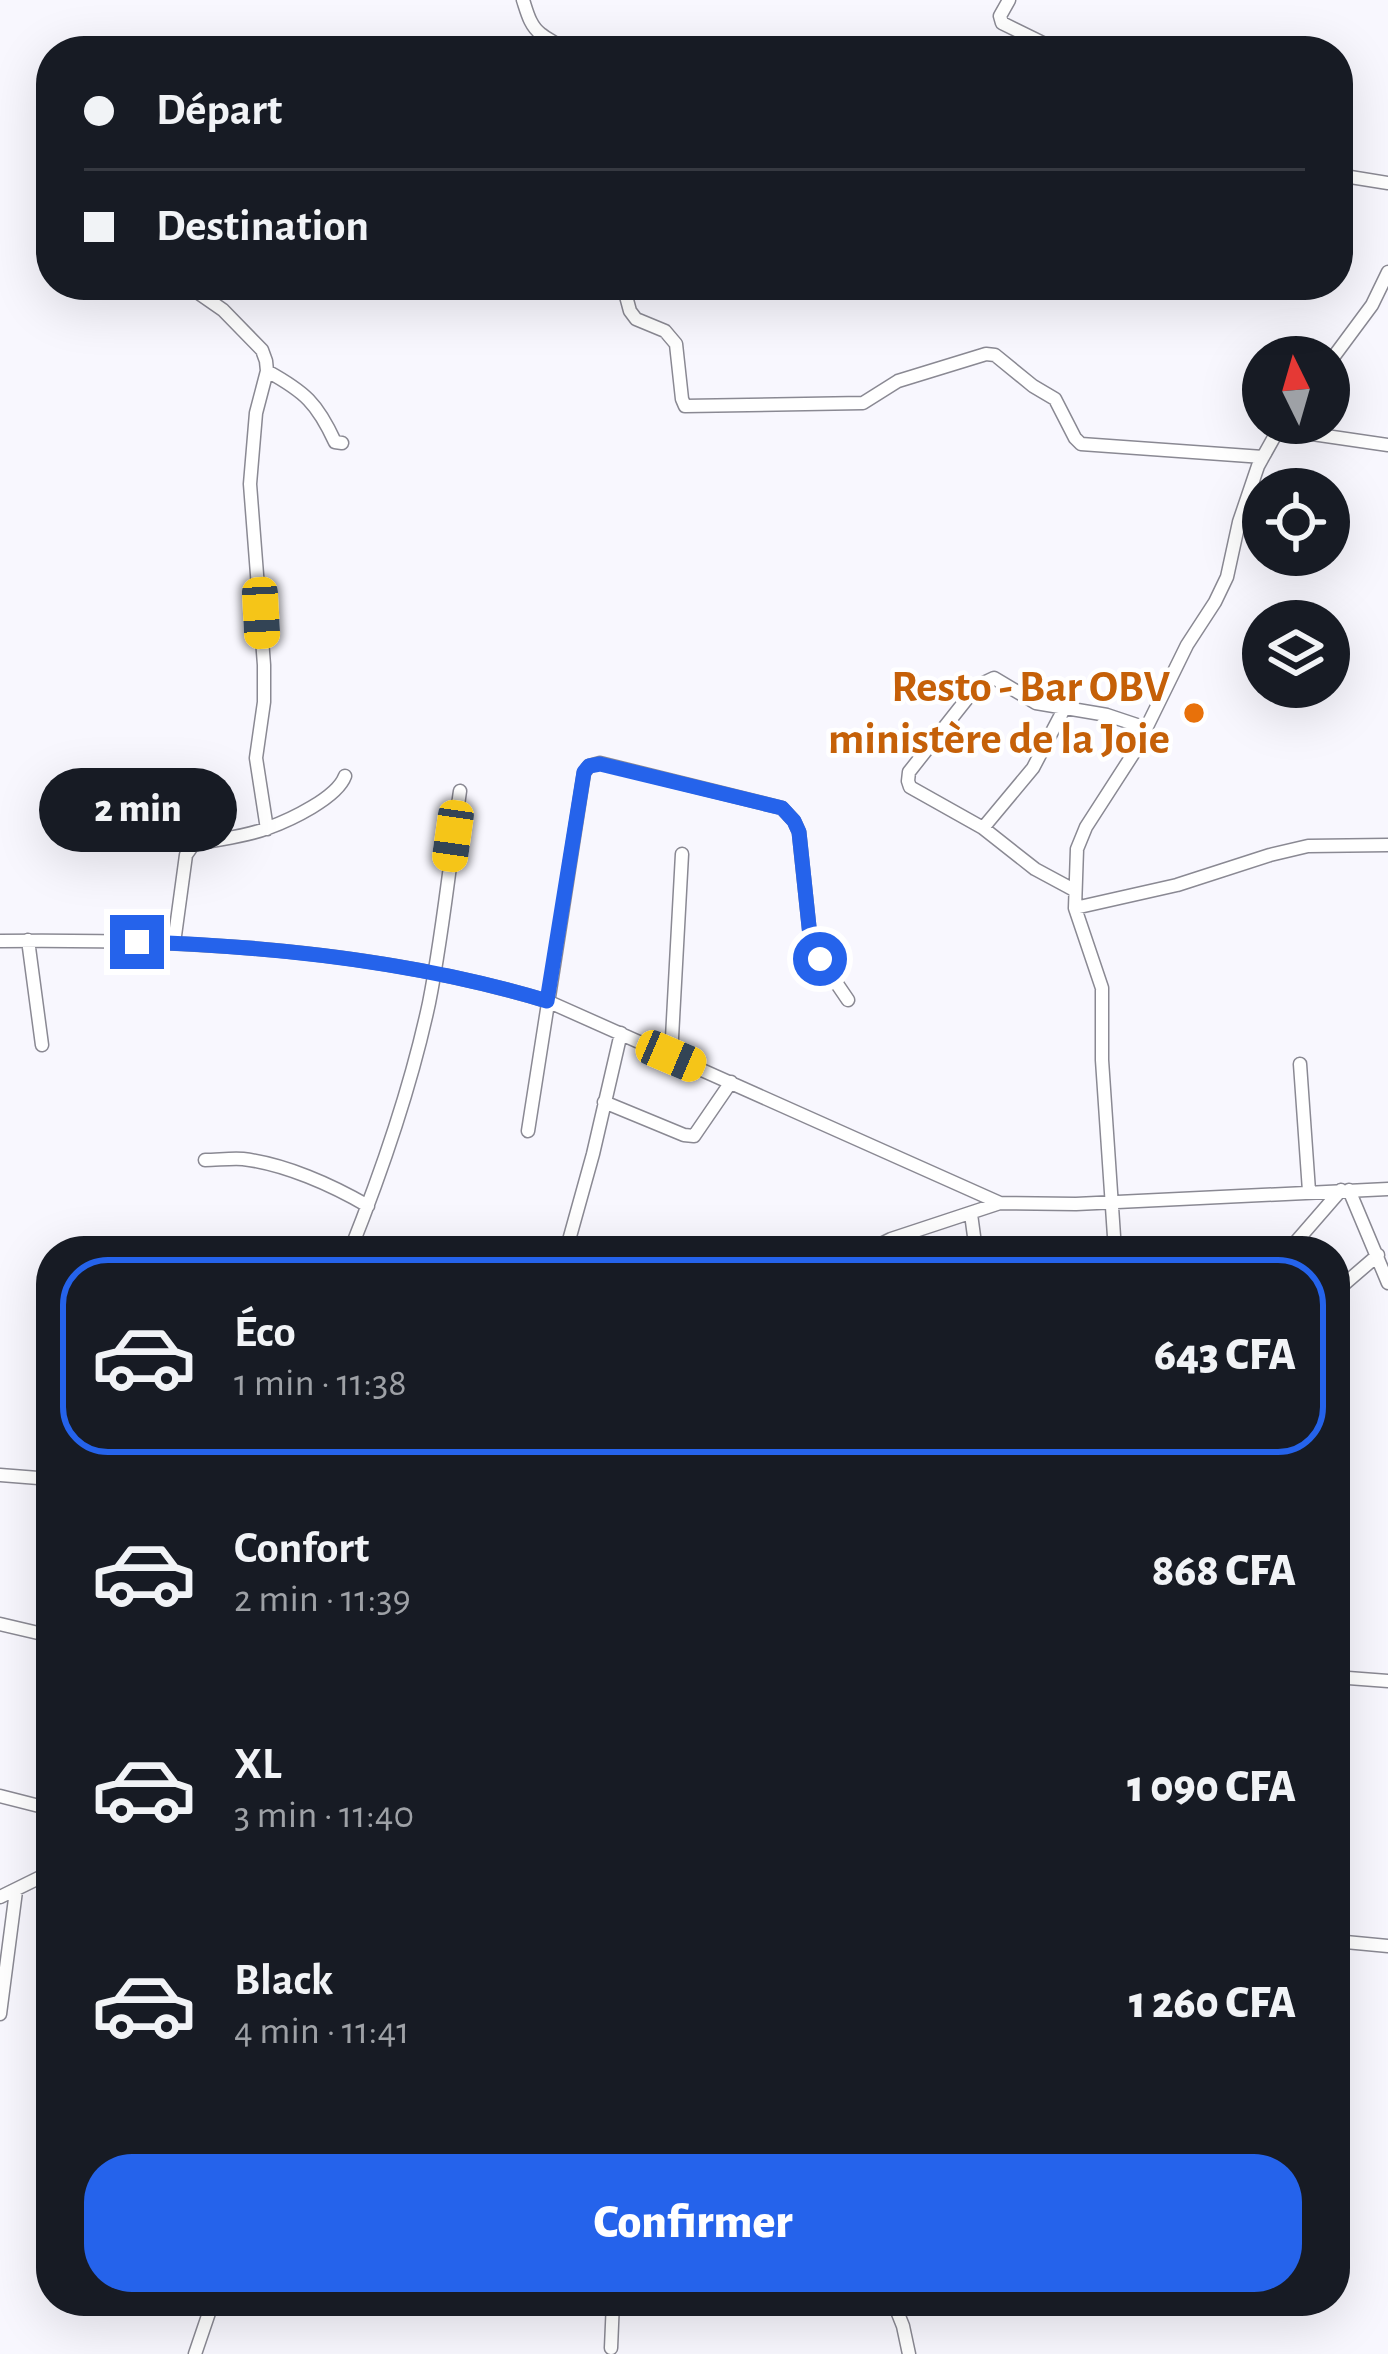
<!DOCTYPE html>
<html lang="fr">
<meta charset="utf-8">
<style>
:root{--surface:#171b24;--page:#242831;--text:#f1f3f6;--muted:#9ea1a6;--line:#363941;--accent:#2563eb}
body{margin:0;font-family:"Alegreya Sans",sans-serif;background:var(--page);color:var(--text);height:100vh;display:flex;flex-direction:column;font-size:45px;white-space:nowrap}
*{box-sizing:border-box;margin:0}
p{font-size:39px;color:var(--muted)}
.icon{flex:none;width:66px;height:66px;fill:none;stroke:currentColor;stroke-width:2;stroke-linecap:round;stroke-linejoin:round}
.map{position:relative;flex:1;overflow:hidden}
.side{position:absolute;left:36px;top:1236px;width:1314px;height:1080px;display:flex;flex-direction:column;background:var(--surface);border-radius:48px;box-shadow:0 12px 48px #0002}
.side>*{flex:none}
.top-card{position:absolute;left:36px;top:36px;width:1317px;height:264px;border-radius:48px;box-shadow:0 12px 48px #0002;display:grid;align-content:center;height:264px;padding:0 48px;background:var(--surface)}
.needle{width:78px;rotate:355deg}
.buttons{position:absolute;left:1242px;top:336px;display:grid;gap:24px}
.buttons a{display:grid;place-items:center;width:108px;height:108px;border-radius:50%;background:var(--surface);box-shadow:0 12px 48px #0002;font-size:60px}
.end{position:absolute;width:54px;height:54px;margin:-27px;border:15px solid #2563eb;background:#fff;box-shadow:0 0 0 6px #fff}
.from{border-radius:50%}
.bubble{position:absolute;height:84px;border-radius:42px;background:var(--surface);box-shadow:0 12px 48px #0002;font-size:39px;font-weight:800;line-height:84px;text-align:center}
.car{position:absolute;width:36px;height:72px;margin:-36px -18px;border-radius:15px;box-shadow:0 0 9px 3px #0007;background:linear-gradient(#f5c518 24%,#345 0 40%,#f5c518 0 76%,#345 0 86%,#f5c518 0)}
.top-card b{display:flex;align-items:center;gap:42px;height:114px;font-size:45px}
.top-card b+b{border-top:3px solid var(--line)}
.top-card i{width:30px;height:30px;background:var(--text)}
ul{padding:21px 0 0;list-style:none}
li{display:flex;align-items:center;gap:36px;height:198px;margin:0 24px 18px;padding:0 24px;border:6px solid transparent;border-radius:48px}
li div{flex:1}
li b{display:block;font-size:45px}
li em{font-style:normal;font-weight:800}
li.current{border-color:var(--accent)}
li>.icon{width:108px;height:108px;stroke-width:1.5}
.action{display:flex;gap:24px;margin-top:auto;padding:24px 48px}
.action a{flex:1;height:138px;border-radius:48px;background:var(--accent);color:#fff;font-size:48px;font-weight:800;line-height:138px;text-align:center}
.map>svg:first-child{display:block}
.lines{fill:none;stroke-linecap:round;stroke-linejoin:round}
.minor-casing{stroke:#8a8993;stroke-width:15}
.minor{stroke:#fff;stroke-width:12}
.route{stroke:#2563eb;stroke-width:15}
.food-dot{fill:#e8710a;stroke:#fff;stroke-width:4.5}
.labels{text-anchor:middle;dominant-baseline:central;stroke-width:9;stroke-linejoin:round;paint-order:stroke}
.food-label{font-size:45px;font-weight:bold;fill:#c56008;stroke:#fff;text-anchor:end}
</style>
<div class="map">
<svg width="1388" height="2354" viewBox="0 0 1388 2354">
<rect width="100%" height="100%" fill="#f8f7fe"/>
<g class="lines">
<defs>
<path id="minor" d="M523,0C527,12 530,26 541,34C549,41 557,42 564,51
M1009,0L1000,16L1002,23L1059,51
M1338,175L1388,183
M50,206H51
M187,285L223,310L262,350L266,361L267,371L256,413L250,484L264,665V702L256,758L267,829
M623,285L630,311L636,319L665,331L676,344L682,399L685,406L863,403L898,381L986,354L995,355L1033,386L1055,399L1075,438L1081,444L1263,457
M1329,363L1372,305L1388,272
M267,371C305,392 317,403 335,442L342,443
M1278,429L1388,445
M983,828L1033,768L1065,707
M1074,890L1035,869L983,828L910,787L908,781L909,772L977,686L994,678L1036,703L1107,715L1146,728
M1075,908L1177,885L1270,855L1308,846L1388,845
M28,940L42,1045
M0,941C183,939 371,948 547,1001L1000,1203
M174,943L186,855L193,845C217,839 245,837 268,828C290,820 337,798 345,776
M671,1056L682,854
M1300,1064L1309,1191
M604,1102L684,1135L694,1136L731,1082
M528,1131L584,773L589,766L600,763L782,808L794,821L799,832L810,936L820,959L848,1000
M205,1160C217,1160 231,1158 243,1159C285,1164 332,1185 368,1206
M1349,1190L1388,1283
M971,1214L976,1251
M350,1251C382,1171 411,1087 429,1003C443,933 450,861 460,791
M566,1251L593,1154L621,1033
M867,1251L891,1239L1000,1203L1076,1204L1388,1189
M1115,1251L1102,1060V988L1075,908L1077,849L1086,827L1135,751L1187,645L1215,602L1227,577L1239,522L1258,466L1282,423
M1288,1251L1341,1190
M1335,1292L1378,1255
M0,1475L51,1479
M0,1624L51,1636
M1335,1677L1388,1681
M0,1796L51,1809
M0,1897L51,1872
M1335,1941L1388,1946
M0,2014L16,1891
M893,2301L903,2326L909,2354
M611,2348L613,2301
M195,2354L213,2301"/>
</defs>
<!-- minor casing -->
<use href="#minor" class="minor-casing"/>
<!-- minor -->
<use href="#minor" class="minor"/>
</g>
<g class="lines">
<!-- route -->
<path class="route" d="M137,942C275,946 415,961 547,1001L584,772L589,766L600,764L782,808L794,821L799,832L810,936L820,959"/>
</g>
<!-- markers -->
<circle class="food-dot" cx="1194" cy="713" r="12"/>
<g class="labels">
<!-- food labels -->
<g class="food-label">
<text x="1170" y="687">Resto - Bar OBV<tspan x="1170" dy="52">ministère de la Joie</tspan></text>
</g>
</g>
</svg>
<div class="buttons">
<a><svg class="needle" viewBox="-14 -14 28 28"><path d="M0-13l5 13h-10z" fill="#e53935"/><path d="M0 13l5-13h-10z" fill="#9ea1a6"/></svg></a>
<a><svg class="icon" aria-label="locate" viewBox="0 0 24 24"><circle cx="12" cy="12" r="6"/><path d="M12 2v4M12 18v4M2 12h4M18 12h4"/></svg></a>
<a><svg class="icon" aria-label="layers" viewBox="0 0 24 24"><path d="M12 4l9 5-9 5-9-5zM3 14l9 5 9-5"/></svg></a>
</div>
<i class="end from" style="left:820px;top:959px"></i>
<i class="end" style="left:137px;top:942px"></i>
<div class="bubble" style="left:39px;top:768px;width:198px">2 min</div>
<i class="car" style="left:261px;top:613px;rotate:177deg"></i>
<i class="car" style="left:453px;top:836px;rotate:188deg"></i>
<i class="car" style="left:671px;top:1056px;rotate:113deg"></i>
<div class="top-card">
<b><i class="from"></i>Départ</b>
<b><i></i>Destination</b>
</div>
<section class="side">
<ul>
<li class="current"><svg class="icon" aria-label="car" viewBox="0 0 24 24"><path d="M5 17H2v-5l4-1 3-4h7l3 4 3 1v5h-3M9 17h6M6 11h13"/><circle cx="7" cy="17" r="2"/><circle cx="17" cy="17" r="2"/></svg><div><b>Éco</b><p>1 min · 11:38</p></div><em>643 CFA</em></li>
<li><svg class="icon" aria-label="car" viewBox="0 0 24 24"><path d="M5 17H2v-5l4-1 3-4h7l3 4 3 1v5h-3M9 17h6M6 11h13"/><circle cx="7" cy="17" r="2"/><circle cx="17" cy="17" r="2"/></svg><div><b>Confort</b><p>2 min · 11:39</p></div><em>868 CFA</em></li>
<li><svg class="icon" aria-label="car" viewBox="0 0 24 24"><path d="M5 17H2v-5l4-1 3-4h7l3 4 3 1v5h-3M9 17h6M6 11h13"/><circle cx="7" cy="17" r="2"/><circle cx="17" cy="17" r="2"/></svg><div><b>XL</b><p>3 min · 11:40</p></div><em>1 090 CFA</em></li>
<li><svg class="icon" aria-label="car" viewBox="0 0 24 24"><path d="M5 17H2v-5l4-1 3-4h7l3 4 3 1v5h-3M9 17h6M6 11h13"/><circle cx="7" cy="17" r="2"/><circle cx="17" cy="17" r="2"/></svg><div><b>Black</b><p>4 min · 11:41</p></div><em>1 260 CFA</em></li>
</ul>
<div class="action"><a>Confirmer</a></div>
</section>
</div>
